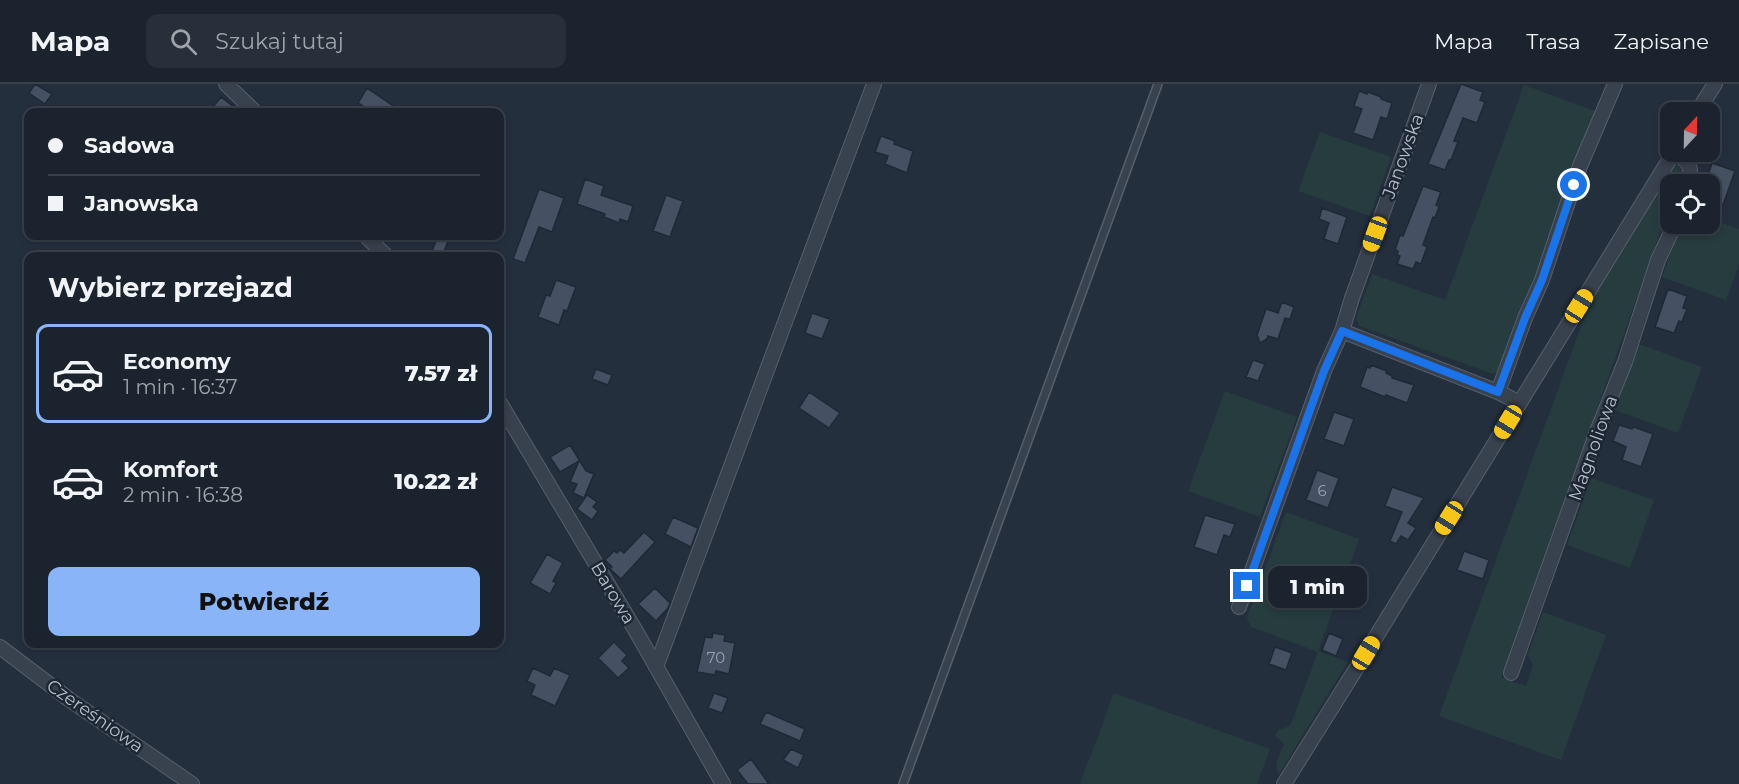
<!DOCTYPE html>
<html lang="pl">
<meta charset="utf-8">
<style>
:root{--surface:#1b232e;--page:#282f3a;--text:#f1f3f6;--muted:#a0a4aa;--line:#39404a;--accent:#8ab4f8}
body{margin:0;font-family:Montserrat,sans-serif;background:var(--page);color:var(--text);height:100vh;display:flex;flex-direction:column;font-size:22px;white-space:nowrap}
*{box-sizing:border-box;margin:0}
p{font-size:20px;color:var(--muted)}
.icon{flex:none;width:33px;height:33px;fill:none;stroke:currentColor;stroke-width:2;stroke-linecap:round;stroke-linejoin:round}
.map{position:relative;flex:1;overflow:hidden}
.panel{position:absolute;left:24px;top:168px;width:480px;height:396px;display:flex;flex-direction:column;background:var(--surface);border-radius:12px;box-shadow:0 3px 9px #0003,0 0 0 2px var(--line)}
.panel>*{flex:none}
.top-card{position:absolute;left:24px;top:24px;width:480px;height:132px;border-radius:12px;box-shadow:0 3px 9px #0003,0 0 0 2px var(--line);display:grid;align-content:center;height:132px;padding:0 24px;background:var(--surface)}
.needle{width:39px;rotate:22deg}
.fabs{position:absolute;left:1660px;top:18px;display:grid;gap:12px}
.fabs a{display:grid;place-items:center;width:60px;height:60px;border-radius:12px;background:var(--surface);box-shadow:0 3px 9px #0003,0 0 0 2px var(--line);font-size:30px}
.end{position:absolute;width:27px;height:27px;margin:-14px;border:8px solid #1a73e8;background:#fff;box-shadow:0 0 0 3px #fff}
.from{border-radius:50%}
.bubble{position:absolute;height:42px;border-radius:12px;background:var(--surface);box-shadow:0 3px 9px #0003,0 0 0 2px var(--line);font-size:20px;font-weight:800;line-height:42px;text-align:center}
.car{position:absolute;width:18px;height:36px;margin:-18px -9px;border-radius:8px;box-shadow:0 0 4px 2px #0007;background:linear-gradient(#f5c518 24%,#345 0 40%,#f5c518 0 76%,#345 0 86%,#f5c518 0)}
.top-card b{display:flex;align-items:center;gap:21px;height:57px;font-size:22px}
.top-card b+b{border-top:2px solid var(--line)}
.top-card i{width:15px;height:15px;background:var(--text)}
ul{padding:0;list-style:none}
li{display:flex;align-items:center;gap:18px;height:99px;margin:0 12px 9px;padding:0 12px;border:3px solid transparent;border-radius:12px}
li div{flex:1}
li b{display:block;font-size:22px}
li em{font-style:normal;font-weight:800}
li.selected{border-color:var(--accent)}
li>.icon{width:54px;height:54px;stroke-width:1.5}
h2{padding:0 24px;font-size:27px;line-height:72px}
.button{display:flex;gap:12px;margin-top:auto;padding:12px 24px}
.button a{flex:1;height:69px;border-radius:12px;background:var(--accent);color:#111;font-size:24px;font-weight:800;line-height:69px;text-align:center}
header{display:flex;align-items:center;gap:36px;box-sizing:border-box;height:84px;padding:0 30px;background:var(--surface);border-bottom:2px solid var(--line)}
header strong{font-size:28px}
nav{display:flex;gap:33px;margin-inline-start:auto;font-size:21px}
.search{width:420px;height:54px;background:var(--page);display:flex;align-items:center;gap:15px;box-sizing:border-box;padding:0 21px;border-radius:12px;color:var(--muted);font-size:22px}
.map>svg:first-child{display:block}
.green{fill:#263c3f}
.building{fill:#455162;stroke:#1f2835;stroke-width:1.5}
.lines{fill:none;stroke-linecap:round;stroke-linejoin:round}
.lane-casing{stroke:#565f6c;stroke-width:10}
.street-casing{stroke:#565f6c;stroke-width:16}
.lane{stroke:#38414e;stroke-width:7}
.street{stroke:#38414e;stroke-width:14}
.route{stroke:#1a73e8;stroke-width:8}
.labels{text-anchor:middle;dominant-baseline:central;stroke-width:5;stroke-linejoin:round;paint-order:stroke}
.number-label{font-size:15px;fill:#98a1af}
.street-label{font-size:18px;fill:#b4bcc9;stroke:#1d2633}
</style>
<header>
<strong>Mapa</strong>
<div class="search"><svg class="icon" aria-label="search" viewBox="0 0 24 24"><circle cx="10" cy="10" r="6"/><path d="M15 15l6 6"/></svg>Szukaj tutaj</div>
<nav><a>Mapa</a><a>Trasa</a><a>Zapisane</a></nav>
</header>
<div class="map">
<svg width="1739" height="700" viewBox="0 0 1739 700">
<rect width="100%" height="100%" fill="#242f3e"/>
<!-- green -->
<path class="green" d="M1524,1L1595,27L1500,287L1493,290L1359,242L1356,234L1372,190L1445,216Z
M1320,48L1391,73L1370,132L1298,107Z
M1675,78L1682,87L1677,100H1671V118L1501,594L1526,602L1533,582L1528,571L1543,528L1606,551L1561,676L1439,632L1591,215Z
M1710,135L1739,145V180L1726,216L1662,193L1681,140H1710Z
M1639,260L1702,283L1678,349L1615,326Z
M1225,307L1297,333L1260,433L1188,407Z
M1591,394L1654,416L1630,484L1567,461Z
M1286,428L1359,455L1318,567L1348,578L1279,690C1273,681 1280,669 1284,660L1275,652L1278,646L1290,642L1318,568L1251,543L1247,534Z
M1114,609L1270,665L1257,700H1080Z"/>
<!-- building -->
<path class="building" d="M35,0L52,10L45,20L29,9Z
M1461,0L1483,8L1480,16L1485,18L1477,39L1463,34L1454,57L1458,58L1451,76H1449L1445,86L1428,80Z
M367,4L402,28H372L358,19Z
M1359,7L1367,10L1368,8L1381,13V15L1392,19L1387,35L1381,33L1373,56L1353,49L1362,25L1354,22Z
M221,13L240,28H209Z
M881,52L895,57L894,60L913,67L907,89L885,80L888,72L875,68Z
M1712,79L1735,87L1723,121L1710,117V100H1705Z
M585,95L604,102L601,111L633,122L628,138L620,135L619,139L604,133L605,130L577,120Z
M1423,102L1441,108L1436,121L1439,123L1435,134L1433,133L1423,161L1427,163L1421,180L1416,178L1413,185L1397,180L1400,172L1397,171L1398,167L1395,166L1400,151L1403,152Z
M539,105L564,114L552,148L539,143L525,179L513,175Z
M666,111L683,117L670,153L653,147Z
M1322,124L1347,133L1338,160L1324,155L1329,139L1319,135Z
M438,152L449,155L442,172H430Z
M556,196L576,203L567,227L564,226L559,241L538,233L546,211L550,212Z
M1668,205L1687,212L1683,224L1687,225L1682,238L1679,237L1674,249L1655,243Z
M1282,218L1294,223L1290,235L1285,234L1278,255L1268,252L1267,255L1260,259L1257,251L1266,225L1278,229Z
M812,229L830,235L822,255L805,249Z
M1253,276L1265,280L1258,297L1246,293Z
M1371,281L1387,287L1386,289L1392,292V294L1414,301L1407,319L1386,311L1385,313L1360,303L1367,283L1370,284Z
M596,285L612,291L608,301L592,295Z
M809,308L840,329L829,344L799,324Z
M1334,328L1354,335L1344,362L1324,355Z
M1619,341L1632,345L1634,343L1653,350L1641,383L1622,376L1626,363L1613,357Z
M570,361L586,387L594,390L584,414L573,409L577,400L570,398L579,377L560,388L550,373Z
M1317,386L1339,394L1328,424L1306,416Z
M1392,403L1424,414L1408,439L1416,444L1408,456L1401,452L1396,460L1390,457L1402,428L1385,422Z
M587,411L597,418L593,423L598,427L592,436L577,425Z
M1205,431L1235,440L1230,453L1224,451L1217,471L1194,463Z
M673,433L698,444L691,463L665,450Z
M644,448L655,458L621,495L610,485L612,483L605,476L614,467L617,469L620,466L624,469Z
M1464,467L1489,476L1483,495L1457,486Z
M547,470L563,479L553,497L556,499L550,510L530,499Z
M655,504L670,519L668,524L656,537L638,520Z
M713,549L725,551L724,557L735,559L729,590L716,587L715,591L697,588L705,553L712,554Z
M1329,549L1343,555L1336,572L1322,566Z
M614,558L627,571L622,577L629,584L618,594L598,574Z
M1275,563L1292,569L1286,586L1269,580Z
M533,584L550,592L554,584L570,591L555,622L531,611L535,601L527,597Z
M714,609L728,614L722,629L708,624Z
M766,628L805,645L800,657L760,640Z
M791,665L804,671L798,684L783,676Z
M751,675L769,700H748L737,686Z"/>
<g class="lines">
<defs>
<path id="lane" d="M903,700L1158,0"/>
<path id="street" d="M226,0L255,28
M1697,28L1715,0
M1674,68C1688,77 1694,83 1688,100
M366,152L386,172
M1342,247L1498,308L1520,319
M1498,308L1525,234L1542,196L1580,82L1615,0
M500,319L637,549L723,700
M1239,523L1324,287L1342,247L1352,214L1429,0
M0,563L70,616L192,700
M656,583L874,0
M1511,589L1598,345L1625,278L1658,176L1675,140
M1284,700L1366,569L1674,68"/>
</defs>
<!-- lane casing -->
<use href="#lane" class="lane-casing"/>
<!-- street casing -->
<use href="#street" class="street-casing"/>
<!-- lane -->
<use href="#lane" class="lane"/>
<!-- street -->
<use href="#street" class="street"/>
</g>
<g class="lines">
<!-- route -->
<path class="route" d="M1247,502L1324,287L1342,247L1498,308L1525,234L1542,196L1574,101"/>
</g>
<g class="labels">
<!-- number labels -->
<g class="number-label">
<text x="1322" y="406">6</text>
<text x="716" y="573">70</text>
</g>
<!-- street labels -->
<g class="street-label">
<text transform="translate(1403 72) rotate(-70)">Janowska</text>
<text transform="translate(1593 364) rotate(-70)">Magnoliowa</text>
<text transform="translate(613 509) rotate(59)">Barowa</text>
<text transform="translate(95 632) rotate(35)">Czereśniowa</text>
</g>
</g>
</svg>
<div class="fabs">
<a><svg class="needle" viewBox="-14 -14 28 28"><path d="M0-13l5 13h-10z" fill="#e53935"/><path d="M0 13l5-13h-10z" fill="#a0a4aa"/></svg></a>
<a><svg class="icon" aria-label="locate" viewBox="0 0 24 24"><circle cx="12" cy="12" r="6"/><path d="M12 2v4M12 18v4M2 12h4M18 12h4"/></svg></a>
</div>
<i class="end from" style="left:1574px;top:101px"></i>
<i class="end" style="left:1247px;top:502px"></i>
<div class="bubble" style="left:1268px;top:482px;width:99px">1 min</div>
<i class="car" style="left:1375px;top:150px;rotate:200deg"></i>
<i class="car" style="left:1579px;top:222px;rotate:32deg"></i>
<i class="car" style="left:1508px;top:338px;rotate:211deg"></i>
<i class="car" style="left:1449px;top:434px;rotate:212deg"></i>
<i class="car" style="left:1366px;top:569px;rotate:31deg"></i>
<div class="top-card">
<b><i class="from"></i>Sadowa</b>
<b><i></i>Janowska</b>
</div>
<section class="panel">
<h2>Wybierz przejazd</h2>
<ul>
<li class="selected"><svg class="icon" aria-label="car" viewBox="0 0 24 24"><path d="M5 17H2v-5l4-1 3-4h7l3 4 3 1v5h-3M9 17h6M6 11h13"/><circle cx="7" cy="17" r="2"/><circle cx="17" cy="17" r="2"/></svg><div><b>Economy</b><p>1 min · 16:37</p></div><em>7.57 zł</em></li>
<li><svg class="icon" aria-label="car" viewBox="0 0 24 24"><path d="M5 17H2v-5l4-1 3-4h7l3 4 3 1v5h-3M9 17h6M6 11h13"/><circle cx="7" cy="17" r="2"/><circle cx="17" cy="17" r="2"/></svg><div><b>Komfort</b><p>2 min · 16:38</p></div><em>10.22 zł</em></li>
</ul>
<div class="button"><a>Potwierdź</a></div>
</section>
</div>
